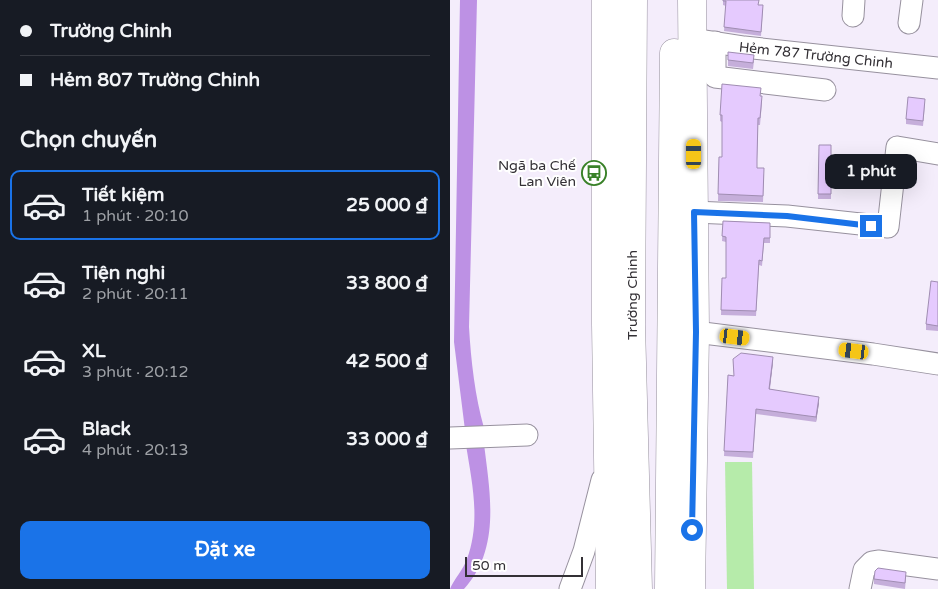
<!DOCTYPE html>
<html lang="vi">
<meta charset="utf-8">
<style>
:root{--surface:#171b24;--page:#242831;--text:#f1f3f6;--muted:#9ea1a6;--line:#363941;--accent:#1a73e8}
body{margin:0;font-family:"Varela Round",sans-serif;background:var(--page);color:var(--text);height:100vh;display:flex;flex-direction:column;font-size:19px;white-space:nowrap}
*{box-sizing:border-box;margin:0}
p{font-size:16px;color:var(--muted)}
.icon{flex:none;width:28px;height:28px;fill:none;stroke:currentColor;stroke-width:2;stroke-linecap:round;stroke-linejoin:round}
.map{position:relative;flex:1;overflow:hidden}
.panel{display:flex;flex-direction:column;background:var(--surface);width:450px}
.panel>*{flex:none}
.banner{display:grid;align-content:center;height:110px;padding:0 20px;background:var(--surface)}
.scale{position:absolute;left:15px;bottom:12px;width:118px;box-sizing:border-box;padding-left:5px;border:2px solid #333035;border-top:0;font-size:14px;line-height:18px;white-space:nowrap;color:#333035;-webkit-text-stroke:4px #fff;paint-order:stroke}
.end{position:absolute;width:22px;height:22px;margin:-11px;border:6px solid #1a73e8;background:#fff;box-shadow:0 0 0 2px #fff}
.from{border-radius:50%}
.bubble{position:absolute;height:35px;border-radius:10px;background:var(--surface);box-shadow:0 5px 20px #0002;font-size:16px;font-weight:700;line-height:35px;text-align:center}
.car{position:absolute;width:15px;height:30px;margin:-15px -8px;border-radius:6px;box-shadow:0 0 4px 1px #0007;background:linear-gradient(#f5c518 24%,#345 0 40%,#f5c518 0 76%,#345 0 86%,#f5c518 0)}
.banner b{display:flex;align-items:center;gap:18px;height:48px;font-size:19px}
.banner b+b{border-top:1px solid var(--line)}
.banner i{width:12px;height:12px;background:var(--text)}
ul{padding:0;list-style:none}
li{display:flex;align-items:center;gap:15px;height:70px;margin:0 10px 8px;padding:0 10px;border:2px solid transparent;border-radius:10px}
li div{flex:1}
li b{display:block;font-size:19px}
li em{font-style:normal;font-weight:700}
li.active{border-color:var(--accent)}
li>.icon{width:45px;height:45px;stroke-width:1.5}
h2{padding:0 20px;font-size:22px;line-height:60px}
.button{display:flex;gap:10px;margin-top:auto;padding:10px 20px}
.button a{flex:1;height:58px;border-radius:10px;background:var(--accent);color:#fff;font-size:20px;font-weight:700;line-height:58px;text-align:center}
main{display:flex;flex:1;min-height:0}
.map>svg:first-child{display:block}
.green{fill:#b6ebaa}
.water{fill:#bd91e4}
.lines{fill:none;stroke-linecap:round;stroke-linejoin:round}
.minor-casing{stroke:#97919e;stroke-width:23}
.major-casing{stroke:#97919e;stroke-width:29}
.minor{stroke:#fff;stroke-width:21}
.major{stroke:#fff;stroke-width:28}
.wall{fill:#c5aeda}
.shaded-wall{fill:#a08db2}
.building{fill:#e5cafe;stroke:#a08db2}
.route{stroke:#1a73e8;stroke-width:6}
.labels{text-anchor:middle;dominant-baseline:central;stroke-width:4;stroke-linejoin:round;paint-order:stroke}
.street-label{font-size:14px;fill:#333035;stroke:#fff}
.poi-label{font-size:14px;fill:#333035;stroke:#fff;text-anchor:end}
</style>
<main>
<section class="panel">
<div class="banner">
<b><i class="from"></i>Trường Chinh</b>
<b><i></i>Hẻm 807 Trường Chinh</b>
</div>
<h2>Chọn chuyến</h2>
<ul>
<li class="active"><svg class="icon" aria-label="car" viewBox="0 0 24 24"><path d="M5 17H2v-5l4-1 3-4h7l3 4 3 1v5h-3M9 17h6M6 11h13"/><circle cx="7" cy="17" r="2"/><circle cx="17" cy="17" r="2"/></svg><div><b>Tiết kiệm</b><p>1 phút · 20:10</p></div><em>25 000 ₫</em></li>
<li><svg class="icon" aria-label="car" viewBox="0 0 24 24"><path d="M5 17H2v-5l4-1 3-4h7l3 4 3 1v5h-3M9 17h6M6 11h13"/><circle cx="7" cy="17" r="2"/><circle cx="17" cy="17" r="2"/></svg><div><b>Tiện nghi</b><p>2 phút · 20:11</p></div><em>33 800 ₫</em></li>
<li><svg class="icon" aria-label="car" viewBox="0 0 24 24"><path d="M5 17H2v-5l4-1 3-4h7l3 4 3 1v5h-3M9 17h6M6 11h13"/><circle cx="7" cy="17" r="2"/><circle cx="17" cy="17" r="2"/></svg><div><b>XL</b><p>3 phút · 20:12</p></div><em>42 500 ₫</em></li>
<li><svg class="icon" aria-label="car" viewBox="0 0 24 24"><path d="M5 17H2v-5l4-1 3-4h7l3 4 3 1v5h-3M9 17h6M6 11h13"/><circle cx="7" cy="17" r="2"/><circle cx="17" cy="17" r="2"/></svg><div><b>Black</b><p>4 phút · 20:13</p></div><em>33 000 ₫</em></li>
</ul>
<div class="button"><a>Đặt xe</a></div>
</section>
<div class="map">
<svg width="488" height="589" viewBox="0 0 488 589">
<rect width="100%" height="100%" fill="#f4edfb"/>
<!-- green -->
<path class="green" d="M275,462H302L304,589H277Z"/>
<!-- water -->
<path class="water" d="M10,0H27L19,327C21,361 25,396 34,428L15,430L4,342Z
M34,444C40,493 51,549 14,589H0C4,579 13,570 17,559C31,521 22,483 16,445Z"/>
<g class="lines">
<defs>
<g id="minor">
<path d="M403,16L404,0"/>
<path d="M459,23L462,0"/>
<path id="s1" d="M243,39L294,47L488,68"/>
<path d="M265,42V77L375,90"/>
<path d="M244,212L337,216L438,227L447,147L488,154"/>
<path d="M245,332L423,354L488,364"/>
<path d="M0,438L77,435"/>
<path d="M120,589L134,551L152,480"/>
<path d="M410,589L414,570L422,562L428,561L488,569"/>
</g>
<path id="major" d="M156,0V324L160,589
M183,0L181,325L188,589
M219,589L224,53
M241,589L245,332L242,0"/>
</defs>
<!-- minor casing -->
<use href="#minor" class="minor-casing"/>
<!-- major casing -->
<use href="#major" class="major-casing"/>
<!-- minor -->
<use href="#minor" class="minor"/>
<!-- major -->
<use href="#major" class="major"/>
</g>
<!-- wall -->
<path class="wall" d="M273,0L308,5L313,9L311,36L274,31L276,6L273,5Z
M278,52L304,61L303,69L278,66Z
M311,96L312,103L310,125H308L307,162V168L314,175L313,202L268,201L269,157H272V122L270,121V115Z
M475,104L473,126L456,124V119Z
M369,145H381V199H368Z
M273,221L320,223V243H314L312,266L309,265L306,316L271,315L272,278H276V242L272,241Z
M488,282V331L476,330V324Z
M283,359L323,362L320,389L369,403L366,422L306,414L303,458L274,456L278,375L284,376Z
M456,577L455,589L424,584V579Z"/>
<!-- shaded-wall -->
<path class="shaded-wall" d="M323,357V362L319,394V389Z
M369,397V403L366,422V417Z"/>
<!-- building -->
<path class="building" d="M273,0H309L308,5H313L311,32L274,27L276,1H273Z
M278,52L304,55L303,63L278,60Z
M272,84L311,88L310,96H312L310,118H308L307,159V168H314L313,196L268,194L269,157H272V115H270Z
M458,97L475,99L473,121L456,119Z
M369,145H381V194H368Z
M273,221L320,223V238H314L312,261L309,260L306,311L271,310L272,278H276V237L272,236Z
M481,281L488,282V326L476,324Z
M291,353L323,357L319,389L369,397L366,417L306,409L303,452L274,451L278,375L284,376L283,359Z
M428,568L456,572L455,583L424,579L425,571Z"/>
<g class="lines">
<!-- route -->
<path class="route" d="M242,530L246,332L244,212L337,216L421,226"/>
</g>
<!-- icons -->
<defs>
<symbol id="bus-ring" viewBox="-11 -11 22 22"><circle r="9.5" fill="#fff" stroke="#398128" stroke-width="1.5"/><path d="M-5-6H5V4H4V6H2V4H-2V6H-4V4H-5ZM-3.5-4V0h7V-4ZM-3.5 1.2v1.5H-2V1.2ZM2 1.2v1.5H3.5V1.2Z" fill="#398128"/></symbol>
</defs>
<g fill-rule="evenodd">
<use href="#bus-ring" x="130" y="159" width="28" height="28"/>
</g>
<g class="labels">
<!-- street labels -->
<g class="street-label">
<text stroke="none"><textPath href="#s1" startOffset="124">Hẻm 787 Trường Chinh</textPath></text>
<text transform="translate(182 295) rotate(-90)">Trường Chinh</text>
</g>
<!-- poi labels -->
<g class="poi-label">
<text x="126" y="165">Ngã ba Chế<tspan x="126" dy="16">Lan Viên</tspan></text>
</g>
</g>
</svg>
<div class="scale">50 m</div>
<i class="end from" style="left:242px;top:530px"></i>
<i class="end" style="left:421px;top:226px"></i>
<div class="bubble" style="left:375px;top:154px;width:92px">1 phút</div>
<i class="car" style="left:244px;top:154px;rotate:0deg"></i>
<i class="car" style="left:285px;top:337px;rotate:97deg"></i>
<i class="car" style="left:404px;top:351px;rotate:277deg"></i>
</div>
</main>
